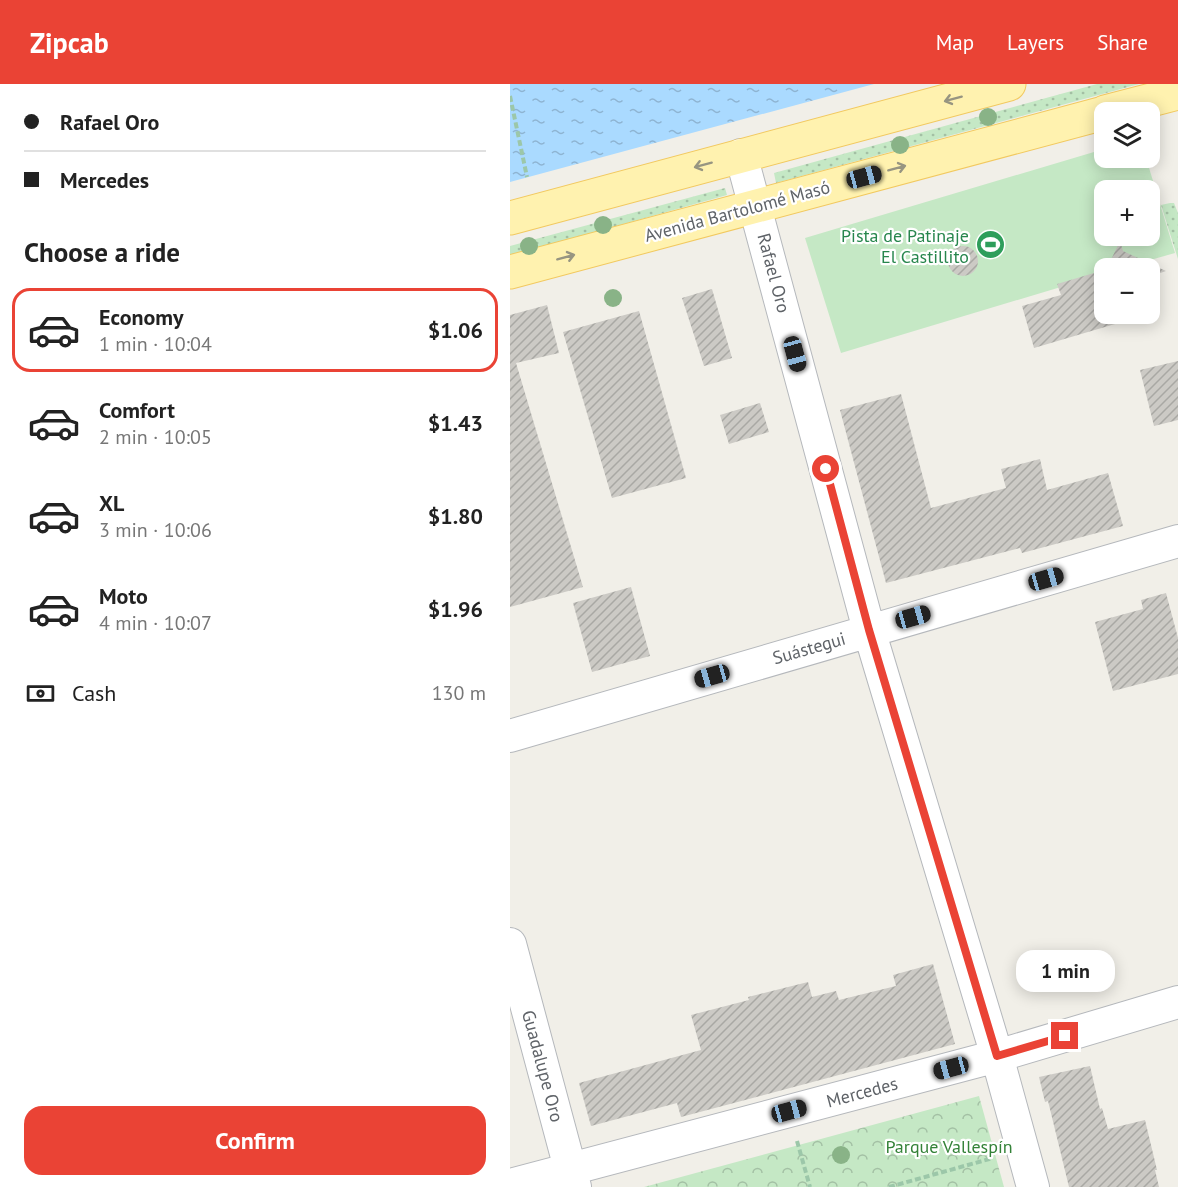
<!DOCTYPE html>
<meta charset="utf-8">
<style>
:root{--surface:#fff;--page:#f6f6f6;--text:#222;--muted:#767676;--line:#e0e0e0;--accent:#ea4335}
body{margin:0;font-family:"PT Sans",sans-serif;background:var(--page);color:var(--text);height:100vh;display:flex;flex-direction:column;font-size:22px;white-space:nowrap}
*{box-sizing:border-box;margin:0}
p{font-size:20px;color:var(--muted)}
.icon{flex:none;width:33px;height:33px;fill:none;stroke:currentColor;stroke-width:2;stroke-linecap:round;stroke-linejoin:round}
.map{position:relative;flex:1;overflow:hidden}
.details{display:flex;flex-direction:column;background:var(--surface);width:510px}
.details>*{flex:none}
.hud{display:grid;align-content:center;height:132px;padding:0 24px;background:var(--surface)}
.tools{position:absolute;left:584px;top:18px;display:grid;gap:12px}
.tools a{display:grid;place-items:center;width:66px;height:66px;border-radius:12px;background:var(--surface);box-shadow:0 3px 15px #0003;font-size:30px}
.end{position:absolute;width:27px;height:27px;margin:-14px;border:8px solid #ea4335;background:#fff;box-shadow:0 0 0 3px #fff}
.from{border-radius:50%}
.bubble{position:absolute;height:42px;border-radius:18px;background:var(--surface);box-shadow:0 3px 15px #0003;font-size:20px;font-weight:800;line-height:42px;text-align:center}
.car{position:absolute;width:18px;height:36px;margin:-18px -9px;border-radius:8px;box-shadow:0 0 4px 2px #0007;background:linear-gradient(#222 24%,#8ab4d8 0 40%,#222 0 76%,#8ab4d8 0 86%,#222 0)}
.hud b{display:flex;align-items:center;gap:21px;height:57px;font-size:22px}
.hud b+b{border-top:2px solid var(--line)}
.hud i{width:15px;height:15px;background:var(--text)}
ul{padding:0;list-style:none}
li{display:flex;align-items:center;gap:18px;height:84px;margin:0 12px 9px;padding:0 12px;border:3px solid transparent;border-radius:18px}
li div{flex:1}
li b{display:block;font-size:22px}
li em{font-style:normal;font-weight:800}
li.on{border-color:var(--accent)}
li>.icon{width:54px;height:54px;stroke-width:1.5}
h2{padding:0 24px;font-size:27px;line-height:72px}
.pay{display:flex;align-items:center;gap:15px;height:66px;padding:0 24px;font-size:22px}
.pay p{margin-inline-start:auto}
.cta{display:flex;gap:12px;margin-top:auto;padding:12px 24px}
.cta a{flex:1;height:69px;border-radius:18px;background:var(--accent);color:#fff;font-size:24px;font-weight:800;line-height:69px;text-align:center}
header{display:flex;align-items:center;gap:36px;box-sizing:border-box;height:84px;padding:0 30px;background:var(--accent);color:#fff}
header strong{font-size:28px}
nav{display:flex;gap:33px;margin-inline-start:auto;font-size:21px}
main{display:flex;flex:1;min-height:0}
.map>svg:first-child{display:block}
.grass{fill:url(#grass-dots)}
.park{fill:url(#park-crowns)}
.pitch{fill:#c5e8c5;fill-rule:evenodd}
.water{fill:url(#water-ripples)}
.building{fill:url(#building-hatch)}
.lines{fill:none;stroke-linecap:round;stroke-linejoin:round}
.minor-casing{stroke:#b5b8bc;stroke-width:34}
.primary-casing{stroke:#f2c960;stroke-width:35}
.path{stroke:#9cc7a9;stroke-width:4;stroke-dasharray:6 3;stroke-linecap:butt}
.minor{stroke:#fff;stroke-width:32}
.primary{stroke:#fff2af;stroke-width:33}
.tree{fill:#89b387}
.oneway{stroke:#979581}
.route{stroke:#ea4335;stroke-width:8}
.labels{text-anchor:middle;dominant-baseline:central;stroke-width:4.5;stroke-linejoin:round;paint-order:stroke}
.street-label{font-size:18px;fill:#5f6368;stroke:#fff}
.leisure-label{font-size:18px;fill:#27864d;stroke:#fff;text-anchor:end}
.park-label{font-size:18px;fill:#348238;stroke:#fff}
</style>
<header>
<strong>Zipcab</strong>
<nav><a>Map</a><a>Layers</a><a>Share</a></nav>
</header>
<main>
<section class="details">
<div class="hud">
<b><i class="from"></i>Rafael Oro</b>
<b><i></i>Mercedes</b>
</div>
<h2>Choose a ride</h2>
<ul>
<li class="on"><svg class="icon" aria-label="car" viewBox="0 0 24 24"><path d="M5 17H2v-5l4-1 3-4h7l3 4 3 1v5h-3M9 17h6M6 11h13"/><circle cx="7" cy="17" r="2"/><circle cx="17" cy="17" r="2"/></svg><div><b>Economy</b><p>1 min · 10:04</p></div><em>$1.06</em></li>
<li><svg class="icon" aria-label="car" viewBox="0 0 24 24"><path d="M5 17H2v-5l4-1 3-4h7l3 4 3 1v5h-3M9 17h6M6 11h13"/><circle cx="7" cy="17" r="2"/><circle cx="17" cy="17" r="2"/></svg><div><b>Comfort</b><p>2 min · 10:05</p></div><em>$1.43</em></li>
<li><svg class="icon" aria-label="car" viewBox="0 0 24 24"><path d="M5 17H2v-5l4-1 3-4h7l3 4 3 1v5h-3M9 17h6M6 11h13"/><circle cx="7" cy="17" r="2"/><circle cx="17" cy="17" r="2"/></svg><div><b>XL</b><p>3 min · 10:06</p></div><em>$1.80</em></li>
<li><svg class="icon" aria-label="car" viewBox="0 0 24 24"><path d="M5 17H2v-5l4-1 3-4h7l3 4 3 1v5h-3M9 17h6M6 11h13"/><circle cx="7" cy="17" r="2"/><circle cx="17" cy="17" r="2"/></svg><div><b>Moto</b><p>4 min · 10:07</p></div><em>$1.96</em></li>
</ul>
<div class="pay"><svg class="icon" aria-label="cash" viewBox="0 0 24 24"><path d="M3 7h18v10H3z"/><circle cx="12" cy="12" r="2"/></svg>Cash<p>130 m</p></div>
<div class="cta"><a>Confirm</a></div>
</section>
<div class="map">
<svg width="668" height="1103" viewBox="0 0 668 1103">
<defs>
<pattern id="grass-dots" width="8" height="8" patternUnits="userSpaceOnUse" patternTransform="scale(1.5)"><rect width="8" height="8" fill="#c5e8c5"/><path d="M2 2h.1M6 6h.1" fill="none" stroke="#a3c0a4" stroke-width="1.8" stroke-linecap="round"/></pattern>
<pattern id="park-crowns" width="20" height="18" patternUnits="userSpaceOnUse" patternTransform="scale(1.5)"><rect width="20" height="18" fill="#c5e8c5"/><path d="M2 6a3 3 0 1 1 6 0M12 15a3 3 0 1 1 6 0" fill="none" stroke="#a3c0a4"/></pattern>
<pattern id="water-ripples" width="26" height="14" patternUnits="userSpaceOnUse" patternTransform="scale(1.5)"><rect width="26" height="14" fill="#aadaff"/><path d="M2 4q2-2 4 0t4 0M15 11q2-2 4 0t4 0" fill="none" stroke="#8eb4d2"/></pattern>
<pattern id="building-hatch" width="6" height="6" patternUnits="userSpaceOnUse" patternTransform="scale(1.5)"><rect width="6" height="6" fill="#cccac5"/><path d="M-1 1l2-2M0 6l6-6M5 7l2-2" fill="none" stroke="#a9a8a4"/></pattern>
</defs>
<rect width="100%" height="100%" fill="#f1efe8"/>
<!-- grass -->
<path class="grass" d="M587,0H629L266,99L264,89Z
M215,104L217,111L0,172V162Z
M660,119H664L668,129V175L651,121Z"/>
<!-- park -->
<path class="park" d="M469,1012L494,1103H134Z"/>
<!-- pitch -->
<path class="pitch" d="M594,65V74H636L665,169L612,184H594V190L331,269L295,154ZM594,106H639V152H594Z"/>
<!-- water -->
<path class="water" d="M0,0H364L0,98Z"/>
<!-- building -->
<path class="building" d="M610,157L613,167L656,187L639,193V184H597Z
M438 177a15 15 0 1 1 30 0a15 15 0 1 1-30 0Z
M594,186V230H631L632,232L524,264L512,222L551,211L547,200Z
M202,205L222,274L194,282L172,214Z
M37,221L49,269L6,279L73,503L0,523V231Z
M129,227L176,394L102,414L53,248Z
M668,277V336L644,342L630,286Z
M391,310L421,424L496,404L491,385L530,375L537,406L598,389L613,442L512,469L510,464L376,499L330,326Z
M250,319L259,348L219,360L210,331Z
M121,503L140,572L82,588L63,519Z
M656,509L668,554V590L603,607L585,538L633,525L631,516Z
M423,880L445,960L171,1033L167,1019L81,1042L69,999L191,966L181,931L239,916L238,913L298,898L302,913L326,907L329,916L386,902L383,891Z
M580,982L590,1025L592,1024L598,1045L635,1036L647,1086H645L649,1103H559L538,1017L535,1018L529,993Z"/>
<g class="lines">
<defs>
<path id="minor" d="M231,71L359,546L487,972L523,1103
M0,652L668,457
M0,860L65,1103
M0,1101L487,972L668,918"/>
<path id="primary" d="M595,28L668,9
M0,134L499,0
M0,188L594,29"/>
</defs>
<!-- minor casing -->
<use href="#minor" class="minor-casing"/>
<!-- primary casing -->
<use href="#primary" class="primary-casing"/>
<!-- path -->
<path class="path" d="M0,12L17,93
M287,1057L300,1103
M379,1103L483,1074"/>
<!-- minor -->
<use href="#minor" class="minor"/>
<!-- primary -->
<use href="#primary" class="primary"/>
</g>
<!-- trees -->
<g class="tree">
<circle cx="478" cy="33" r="9"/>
<circle cx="390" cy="61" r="9"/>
<circle cx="93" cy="141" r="9"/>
<circle cx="19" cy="162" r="9"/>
<circle cx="103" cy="214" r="9"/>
<circle cx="331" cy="1071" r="9"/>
</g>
<!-- one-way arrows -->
<defs><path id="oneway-shaft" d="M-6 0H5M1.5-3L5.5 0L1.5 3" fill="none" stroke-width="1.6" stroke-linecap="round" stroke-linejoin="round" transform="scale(1.5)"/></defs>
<g class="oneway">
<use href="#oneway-shaft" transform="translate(443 15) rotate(165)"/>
<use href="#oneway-shaft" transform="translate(193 81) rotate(165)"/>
<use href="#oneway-shaft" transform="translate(387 84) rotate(-15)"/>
<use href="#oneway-shaft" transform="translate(56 173) rotate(-15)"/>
</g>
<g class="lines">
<!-- route -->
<path class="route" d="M316,385L359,546L487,972L555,952"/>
</g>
<!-- icons -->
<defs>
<symbol id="stadium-disc" viewBox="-11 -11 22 22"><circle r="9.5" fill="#2e9e5b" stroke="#fff"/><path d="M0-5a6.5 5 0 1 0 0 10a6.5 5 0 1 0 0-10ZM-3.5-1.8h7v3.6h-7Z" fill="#fff"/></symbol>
</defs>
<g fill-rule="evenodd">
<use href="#stadium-disc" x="464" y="144" width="33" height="33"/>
</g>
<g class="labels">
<!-- street labels -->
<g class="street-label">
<text transform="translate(227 127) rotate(-15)">Avenida Bartolomé Masó</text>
<text transform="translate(264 189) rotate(75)">Rafael Oro</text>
<text transform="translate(299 564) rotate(-16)">Suástegui</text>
<text transform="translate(33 982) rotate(75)">Guadalupe Oro</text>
<text transform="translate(352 1008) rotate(-15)">Mercedes</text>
</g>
<!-- leisure labels -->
<g class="leisure-label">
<text x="459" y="151">Pista de Patinaje<tspan x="459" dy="21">El Castillito</tspan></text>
</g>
<!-- park labels -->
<g class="park-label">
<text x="439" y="1062">Parque Vallespín</text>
</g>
</g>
</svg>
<div class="tools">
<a><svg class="icon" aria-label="layers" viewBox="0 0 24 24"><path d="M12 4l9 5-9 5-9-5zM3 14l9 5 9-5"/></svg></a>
<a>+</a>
<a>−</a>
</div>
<i class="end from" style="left:316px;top:385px"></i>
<i class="end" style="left:555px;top:952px"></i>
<div class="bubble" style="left:506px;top:866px;width:99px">1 min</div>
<i class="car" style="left:354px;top:93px;rotate:75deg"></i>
<i class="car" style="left:285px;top:270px;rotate:165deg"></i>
<i class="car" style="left:536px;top:495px;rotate:74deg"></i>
<i class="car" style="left:403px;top:533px;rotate:74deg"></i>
<i class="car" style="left:202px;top:592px;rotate:254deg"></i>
<i class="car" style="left:441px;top:984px;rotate:255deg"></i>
<i class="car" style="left:279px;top:1027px;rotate:75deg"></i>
</div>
</main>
